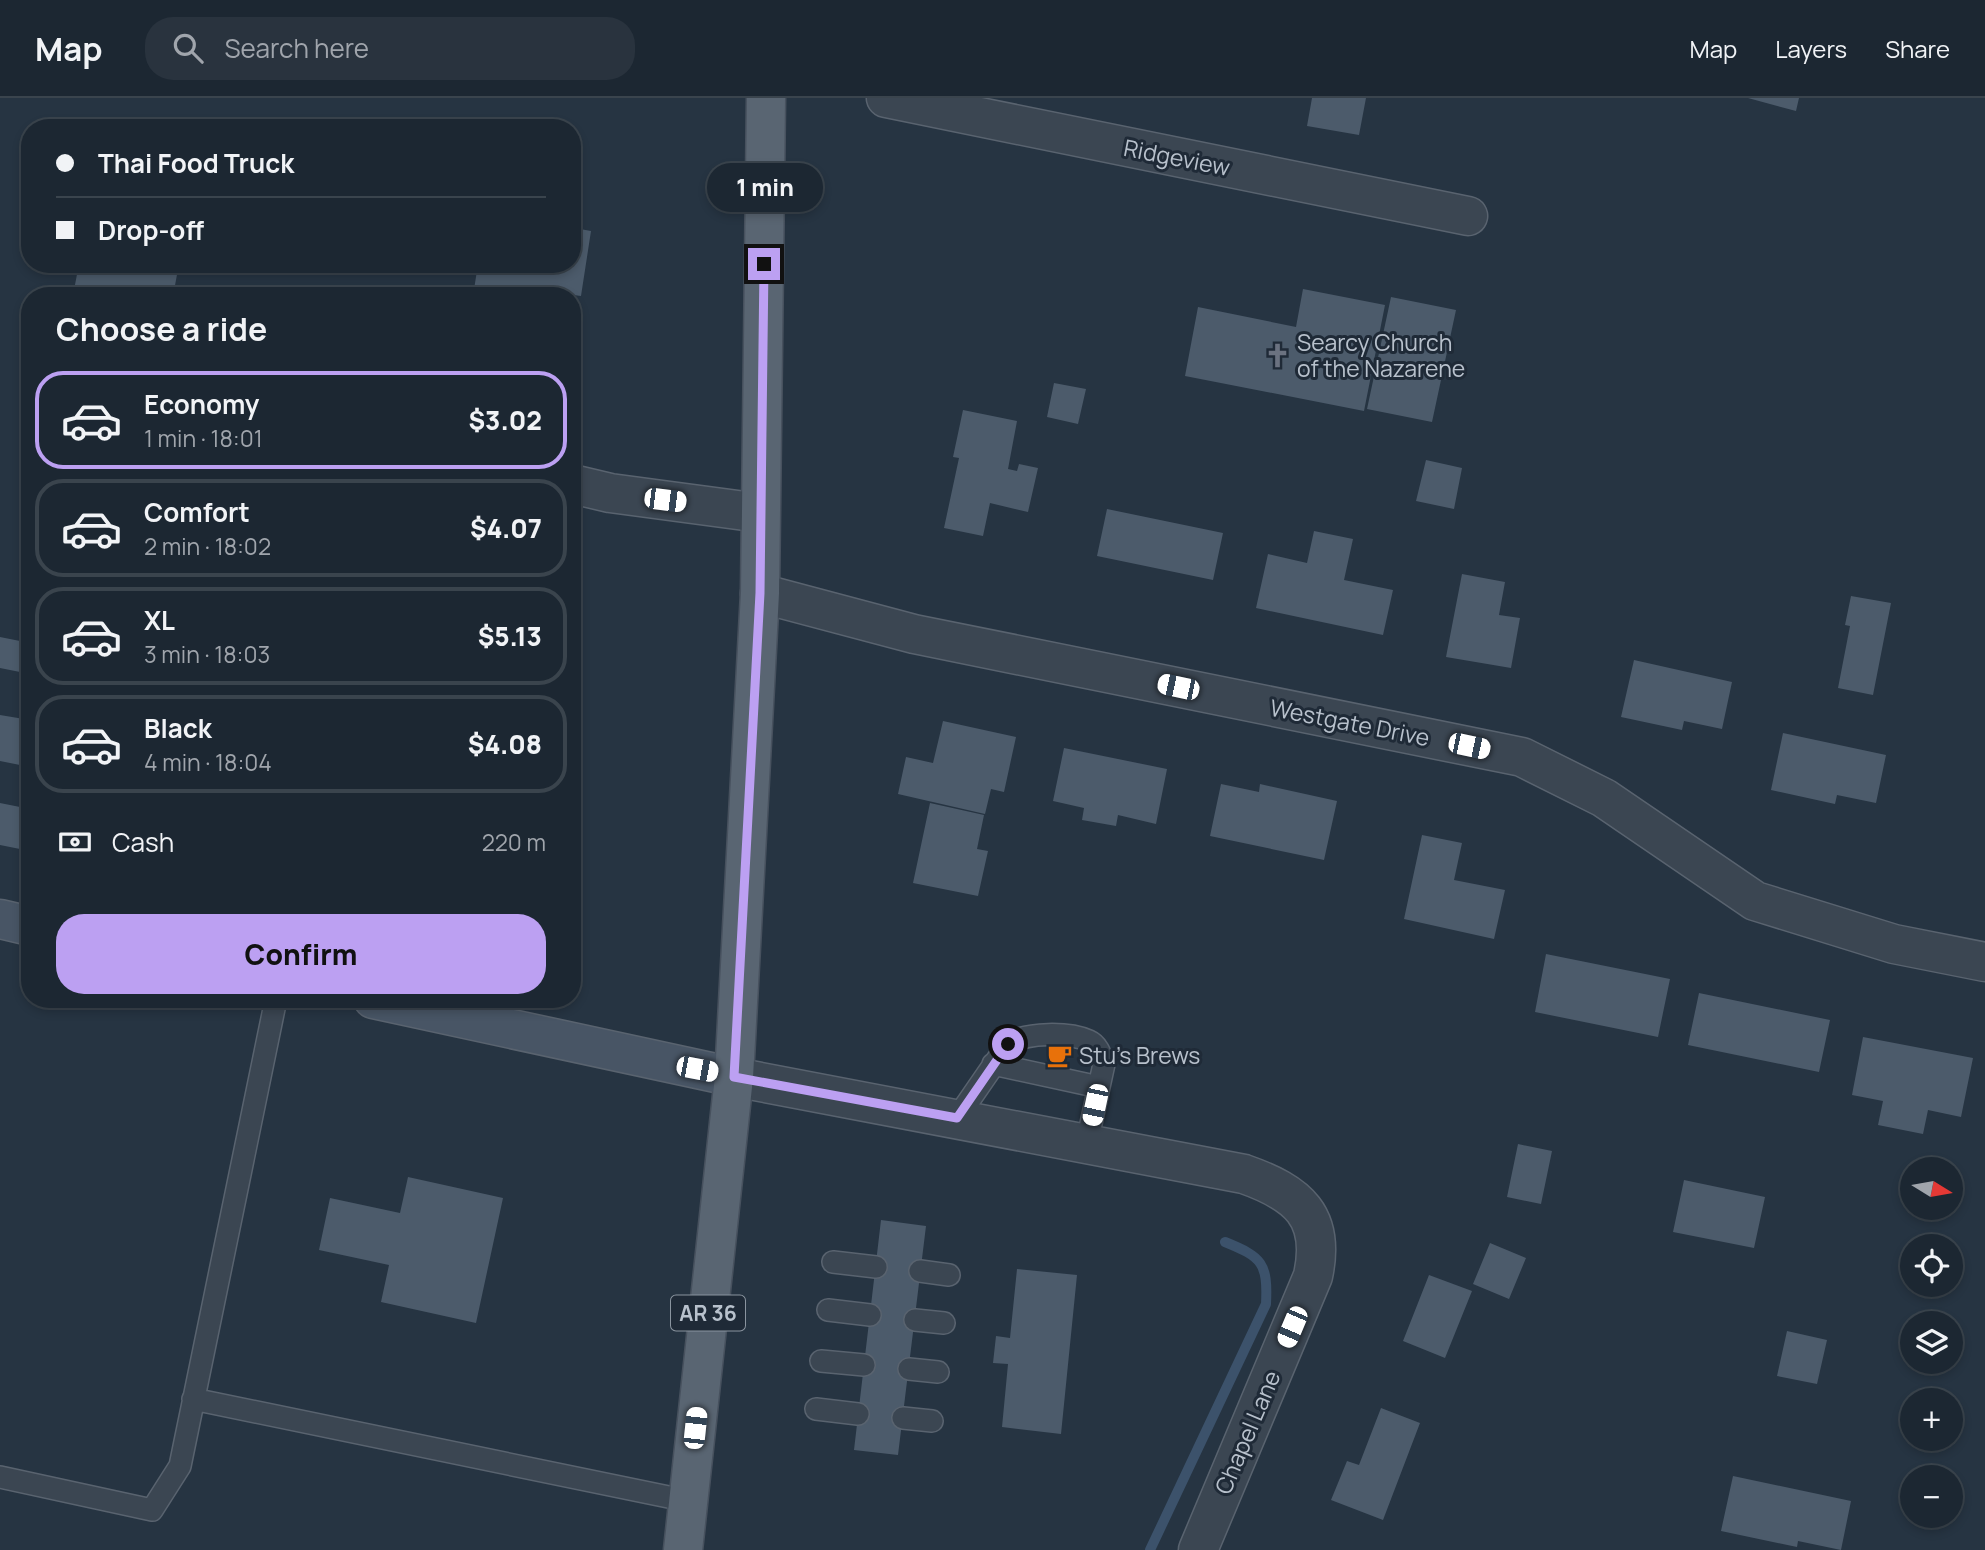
<!DOCTYPE html>
<meta charset="utf-8">
<style>
:root{--surface:#1c2732;--page:#29333e;--text:#f1f3f6;--muted:#a0a5ac;--line:#3a444d;--accent:#bca0f2}
body{margin:0;font-family:Manrope,sans-serif;background:var(--page);color:var(--text);height:100vh;display:flex;flex-direction:column;font-size:26px;white-space:nowrap}
*{box-sizing:border-box;margin:0}
p{font-size:23px;color:var(--muted)}
.icon{flex:none;width:38px;height:38px;fill:none;stroke:currentColor;stroke-width:2;stroke-linecap:round;stroke-linejoin:round}
.map{position:relative;flex:1;overflow:hidden}
.panel{position:absolute;left:21px;top:189px;width:560px;height:721px;display:flex;flex-direction:column;background:var(--surface);border-radius:28px;box-shadow:0 4px 10px #0003,0 0 0 2px var(--line)}
.panel>*{flex:none}
.banner{position:absolute;left:21px;top:21px;width:560px;height:154px;border-radius:28px;box-shadow:0 4px 10px #0003,0 0 0 2px var(--line);display:grid;align-content:center;height:154px;padding:0 35px;background:var(--surface)}
.needle{width:46px;rotate:101deg}
.buttons{position:absolute;left:1900px;top:1059px;display:grid;gap:14px}
.buttons a{display:grid;place-items:center;width:63px;height:63px;border-radius:50%;background:var(--surface);box-shadow:0 4px 10px #0003,0 0 0 2px var(--line);font-size:35px}
.end{position:absolute;width:32px;height:32px;margin:-16px;border:9px solid #bca0f2;background:#111;box-shadow:0 0 0 4px #111}
.from{border-radius:50%}
.bubble{position:absolute;height:49px;border-radius:24px;background:var(--surface);box-shadow:0 4px 10px #0003,0 0 0 2px var(--line);font-size:23px;font-weight:800;line-height:49px;text-align:center}
.car{position:absolute;width:21px;height:42px;margin:-21px -10px;border-radius:9px;box-shadow:0 0 5px 2px #0007;background:linear-gradient(#fff 24%,#345 0 40%,#fff 0 76%,#345 0 86%,#fff 0)}
.banner b{display:flex;align-items:center;gap:24px;height:66px;font-size:26px}
.banner b+b{border-top:2px solid var(--line)}
.banner i{width:18px;height:18px;background:var(--text)}
ul{padding:0;list-style:none}
li{display:flex;align-items:center;gap:21px;height:98px;margin:0 14px 10px;padding:0 21px;border:4px solid var(--line);border-radius:28px}
li div{flex:1}
li b{display:block;font-size:26px}
li em{font-style:normal;font-weight:800}
li.active{border-color:var(--accent)}
li>.icon{width:63px;height:63px;stroke-width:1.5}
h2{padding:0 35px;font-size:32px;line-height:84px}
.pay{display:flex;align-items:center;gap:18px;height:77px;padding:0 35px;font-size:26px}
.pay p{margin-inline-start:auto}
.cta{display:flex;gap:14px;margin-top:auto;padding:14px 35px}
.cta a{flex:1;height:80px;border-radius:28px;background:var(--accent);color:#111;font-size:28px;font-weight:800;line-height:80px;text-align:center}
header{display:flex;align-items:center;gap:42px;box-sizing:border-box;height:98px;padding:0 35px;background:var(--surface);border-bottom:2px solid var(--line)}
header strong{font-size:33px}
nav{display:flex;gap:38px;margin-inline-start:auto;font-size:24px}
.search{width:490px;height:63px;background:var(--page);display:flex;align-items:center;gap:18px;box-sizing:border-box;padding:0 24px;border-radius:28px;color:var(--muted);font-size:26px}
.map>svg:first-child{display:block}
.lines{fill:none;stroke-linecap:round;stroke-linejoin:round}
.stream{stroke:#3c526b;stroke-width:10}
.building{fill:#4c5b6b}
.lane-casing{stroke:#59636f;stroke-width:24}
.street-casing{stroke:#59636f;stroke-width:41}
.secondary-casing{stroke:#59636f;stroke-width:41}
.primary-casing{stroke:#47515e;stroke-width:41}
.lane{stroke:#3b4652;stroke-width:21}
.street{stroke:#3b4652;stroke-width:38}
.secondary{stroke:#485565;stroke-width:38}
.primary{stroke:#596572;stroke-width:38}
.route{stroke:#bca0f2;stroke-width:9}
.labels{text-anchor:middle;dominant-baseline:central;stroke-width:6;stroke-linejoin:round;paint-order:stroke}
.shield{fill:#1f2a37;stroke:#8a949f;stroke-width:2}
.shield-label{font-size:21px;font-weight:bold;fill:#b8c1cc}
.street-label{font-size:23px;fill:#b8c1cc;stroke:#1f2a37}
.poi-label{font-size:23px;fill:#b8c1cc;stroke:#1f2a37;text-anchor:start}
</style>
<header>
<strong>Map</strong>
<div class="search"><svg class="icon" aria-label="search" viewBox="0 0 24 24"><circle cx="10" cy="10" r="6"/><path d="M15 15l6 6"/></svg>Search here</div>
<nav><a>Map</a><a>Layers</a><a>Share</a></nav>
</header>
<div class="map">
<svg width="1985" height="1452" viewBox="0 0 1985 1452">
<rect width="100%" height="100%" fill="#263442"/>
<g class="lines">
<!-- stream -->
<path class="stream" d="M1150,1452L1266,1206C1268,1165 1262,1159 1225,1144"/>
</g>
<!-- building -->
<path class="building" d="M1312,0H1366L1359,37L1307,28Z
M1748,0H1799L1796,13Z
M572,111L583,112L580,131L591,133L581,198L543,193L542,198H473L478,166H572Z
M79,166H179L173,198H77L73,197Z
M1303,191L1385,207L1364,313L1185,278L1198,209L1296,229Z
M1391,199L1456,212L1432,324L1367,311Z
M1054,285L1086,291L1078,326L1047,319Z
M963,312L1017,323L1008,371L1017,373L1019,366L1038,370L1028,414L990,405L983,438L944,430L959,360L953,359Z
M1426,362L1462,370L1454,411L1416,403Z
M1107,411L1223,435L1213,482L1097,458Z
M1314,433L1353,441L1344,482L1393,492L1383,537L1256,510L1268,456L1307,465Z
M1462,476L1505,484L1499,517L1520,520L1511,570L1446,559Z
M28,494H30V519L24,518Z
M1851,498L1891,505L1873,597L1838,590L1850,528L1845,527Z
M0,539L30,545V576L0,570Z
M1634,562L1732,584L1722,631L1684,623L1682,632L1621,619Z
M0,617L30,622V669L0,663Z
M943,623L1016,639L1004,694L991,691L985,716L898,696L906,659L933,665Z
M1783,635L1886,657L1876,705L1837,697L1835,706L1771,692Z
M1064,650L1167,671L1156,726L1118,717L1116,728L1082,722L1084,710L1053,703Z
M1221,686L1259,694L1260,686L1337,703L1324,762L1210,738Z
M0,705L30,711V753L0,747Z
M930,705L984,717L977,751L988,753L978,798L913,785Z
M1422,737L1462,745L1454,782L1505,792L1494,841L1404,821Z
M1546,856L1670,881L1658,939L1535,914Z
M1699,895L1830,922L1819,974L1688,947Z
M1863,939L1973,960L1961,1019L1928,1012L1923,1036L1878,1027L1883,1003L1852,997Z
M1518,1046L1552,1053L1541,1106L1507,1099Z
M408,1079L503,1100L476,1225L381,1204L389,1167L319,1152L330,1100L400,1115Z
M1684,1082L1765,1099L1754,1150L1673,1134Z
M881,1122L926,1128L898,1357L854,1352Z
M1490,1145L1526,1160L1509,1201L1473,1186Z
M1017,1171L1077,1177L1061,1336L1002,1329L1008,1266L993,1265L996,1238L1010,1240Z
M1429,1177L1472,1193L1445,1260L1403,1243Z
M1787,1233L1827,1242L1817,1286L1777,1278Z
M1381,1310L1420,1325L1383,1422L1331,1402L1347,1363L1359,1367Z
M1733,1378L1851,1403L1841,1452L1798,1443L1797,1449L1721,1433Z"/>
<g class="lines">
<defs>
<path id="lane" d="M993,966L1099,989
M957,1020L1008,946C1027,934 1069,934 1089,943C1098,947 1101,958 1104,966L1087,1044
M833,1164L876,1169
M920,1173L949,1177
M828,1212L870,1217
M915,1222L944,1225
M821,1263L864,1267
M909,1271L938,1274
M193,1301L688,1403
M816,1311L858,1316
M903,1320L932,1323
M0,1379L152,1412L180,1368L276,901"/>
<path id="street" d="M886,0L1468,118
M572,386L610,395L760,415
M760,495L914,536L1522,659L1604,700L1755,803L1894,846L1985,864
M734,979L1244,1076C1298,1095 1326,1118 1313,1178L1198,1452"/>
<path id="secondary" d="M0,821L30,828
M373,901L734,979"/>
<path id="primary" d="M683,1452L734,979L760,495L766,0"/>
</defs>
<!-- lane casing -->
<use href="#lane" class="lane-casing"/>
<!-- street casing -->
<use href="#street" class="street-casing"/>
<!-- secondary casing -->
<use href="#secondary" class="secondary-casing"/>
<!-- primary casing -->
<use href="#primary" class="primary-casing"/>
<!-- lane -->
<use href="#lane" class="lane"/>
<!-- street -->
<use href="#street" class="street"/>
<!-- secondary -->
<use href="#secondary" class="secondary"/>
<!-- primary -->
<use href="#primary" class="primary"/>
</g>
<g class="lines">
<!-- route -->
<path class="route" d="M764,166L760,495L734,979L957,1020L1008,946"/>
</g>
<!-- icons -->
<defs>
<symbol id="church-bare" viewBox="-9 -9 18 18"><path d="M-1.2-6h2.4v3.5h3.3v2.4h-3.3V6h-2.4V-.1h-3.3v-2.4h3.3Z" fill="#6b7280" stroke="#1f2a37" stroke-width="2.5" paint-order="stroke"/></symbol>
<symbol id="cafe-bare" viewBox="-9 -9 18 18"><path d="M-5.5-4.5H6V0H3Q3 3.5 0 3.5H-2.5Q-5.5 3.5-5.5 0ZM3-3.2v2h1.7v-2ZM-6 4.5H4V6H-6Z" fill="#e8710a" stroke="#1f2a37" stroke-width="2.5" paint-order="stroke"/></symbol>
</defs>
<g fill-rule="evenodd">
<use href="#church-bare" x="1260" y="240" width="35" height="35"/>
<use href="#cafe-bare" x="1042" y="940" width="35" height="35"/>
</g>
<g class="labels">
<!-- shield labels -->
<rect class="shield" x="671" y="1197.5" width="74" height="35" rx="5"/>
<g class="shield-label">
<text x="708" y="1215">AR 36</text>
</g>
<!-- street labels -->
<g class="street-label">
<text transform="translate(1177 59) rotate(11)">Ridgeview</text>
<text transform="translate(1350 624) rotate(11)">Westgate Drive</text>
<text transform="translate(1247 1334) rotate(-67)">Chapel Lane</text>
</g>
<!-- poi labels -->
<g class="poi-label">
<text x="1297" y="244">Searcy Church<tspan x="1297" dy="26">of the Nazarene</tspan></text>
<text x="1079" y="957">Stu's Brews</text>
</g>
</g>
</svg>
<div class="buttons">
<a><svg class="needle" viewBox="-14 -14 28 28"><path d="M0-13l5 13h-10z" fill="#e53935"/><path d="M0 13l5-13h-10z" fill="#a0a5ac"/></svg></a>
<a><svg class="icon" aria-label="locate" viewBox="0 0 24 24"><circle cx="12" cy="12" r="6"/><path d="M12 2v4M12 18v4M2 12h4M18 12h4"/></svg></a>
<a><svg class="icon" aria-label="layers" viewBox="0 0 24 24"><path d="M12 4l9 5-9 5-9-5zM3 14l9 5 9-5"/></svg></a>
<a>+</a>
<a>−</a>
</div>
<i class="end from" style="left:1008px;top:946px"></i>
<i class="end" style="left:764px;top:166px"></i>
<div class="bubble" style="left:707px;top:65px;width:116px">1 min</div>
<i class="car" style="left:665px;top:402px;rotate:97deg"></i>
<i class="car" style="left:1178px;top:589px;rotate:282deg"></i>
<i class="car" style="left:1469px;top:648px;rotate:102deg"></i>
<i class="car" style="left:697px;top:971px;rotate:101deg"></i>
<i class="car" style="left:1095px;top:1007px;rotate:192deg"></i>
<i class="car" style="left:1292px;top:1229px;rotate:203deg"></i>
<i class="car" style="left:695px;top:1330px;rotate:6deg"></i>
<div class="banner">
<b><i class="from"></i>Thai Food Truck</b>
<b><i></i>Drop-off</b>
</div>
<section class="panel">
<h2>Choose a ride</h2>
<ul>
<li class="active"><svg class="icon" aria-label="car" viewBox="0 0 24 24"><path d="M5 17H2v-5l4-1 3-4h7l3 4 3 1v5h-3M9 17h6M6 11h13"/><circle cx="7" cy="17" r="2"/><circle cx="17" cy="17" r="2"/></svg><div><b>Economy</b><p>1 min · 18:01</p></div><em>$3.02</em></li>
<li><svg class="icon" aria-label="car" viewBox="0 0 24 24"><path d="M5 17H2v-5l4-1 3-4h7l3 4 3 1v5h-3M9 17h6M6 11h13"/><circle cx="7" cy="17" r="2"/><circle cx="17" cy="17" r="2"/></svg><div><b>Comfort</b><p>2 min · 18:02</p></div><em>$4.07</em></li>
<li><svg class="icon" aria-label="car" viewBox="0 0 24 24"><path d="M5 17H2v-5l4-1 3-4h7l3 4 3 1v5h-3M9 17h6M6 11h13"/><circle cx="7" cy="17" r="2"/><circle cx="17" cy="17" r="2"/></svg><div><b>XL</b><p>3 min · 18:03</p></div><em>$5.13</em></li>
<li><svg class="icon" aria-label="car" viewBox="0 0 24 24"><path d="M5 17H2v-5l4-1 3-4h7l3 4 3 1v5h-3M9 17h6M6 11h13"/><circle cx="7" cy="17" r="2"/><circle cx="17" cy="17" r="2"/></svg><div><b>Black</b><p>4 min · 18:04</p></div><em>$4.08</em></li>
</ul>
<div class="pay"><svg class="icon" aria-label="cash" viewBox="0 0 24 24"><path d="M3 7h18v10H3z"/><circle cx="12" cy="12" r="2"/></svg>Cash<p>220 m</p></div>
<div class="cta"><a>Confirm</a></div>
</section>
</div>
